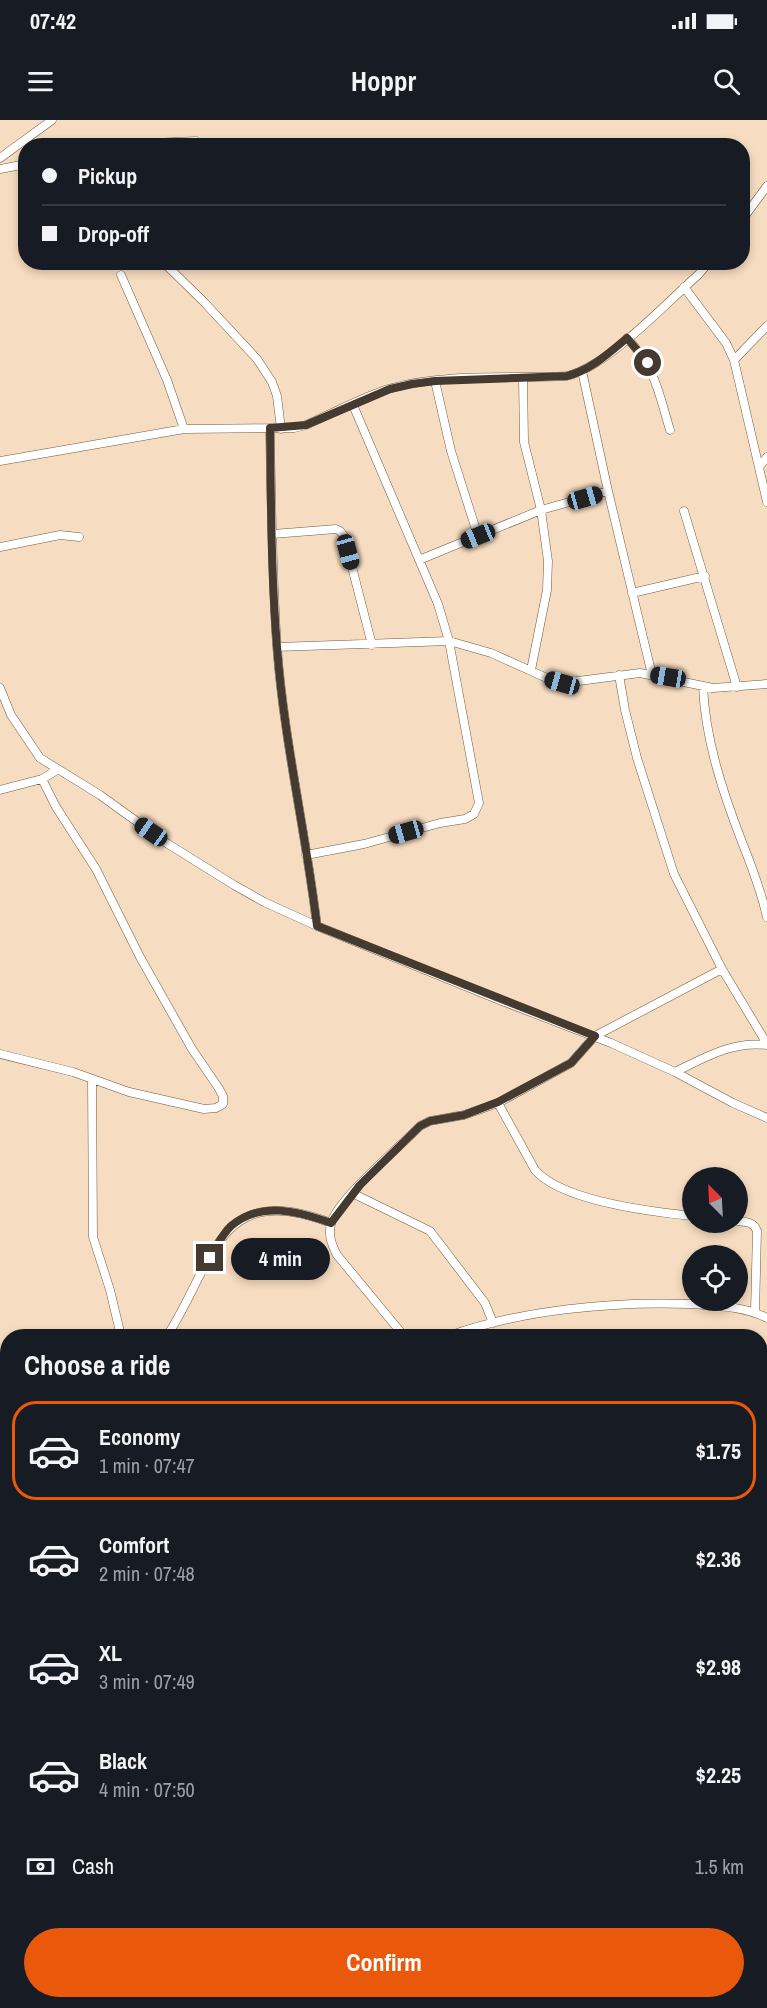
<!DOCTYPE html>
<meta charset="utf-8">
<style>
:root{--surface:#171b24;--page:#242831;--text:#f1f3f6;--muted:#9ea1a6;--line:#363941;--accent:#ea580c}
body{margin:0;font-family:"Archivo Narrow",sans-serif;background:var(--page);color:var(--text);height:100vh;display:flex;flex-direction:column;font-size:22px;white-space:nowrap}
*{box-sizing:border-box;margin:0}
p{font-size:20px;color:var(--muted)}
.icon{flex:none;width:33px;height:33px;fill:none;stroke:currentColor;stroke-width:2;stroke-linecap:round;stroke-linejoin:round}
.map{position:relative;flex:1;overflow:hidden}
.side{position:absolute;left:0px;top:1209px;width:768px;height:680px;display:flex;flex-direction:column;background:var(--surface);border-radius:24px 24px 0 0;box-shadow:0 3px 9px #0003}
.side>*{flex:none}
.banner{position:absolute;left:18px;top:18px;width:732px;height:132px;border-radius:24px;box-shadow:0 3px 9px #0003;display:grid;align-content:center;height:132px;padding:0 24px;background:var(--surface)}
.needle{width:39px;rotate:336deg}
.tools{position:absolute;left:682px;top:1047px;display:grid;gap:12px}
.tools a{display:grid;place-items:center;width:66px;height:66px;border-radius:50%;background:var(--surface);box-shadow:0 3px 9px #0003;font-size:30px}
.end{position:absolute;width:27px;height:27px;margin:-14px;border:8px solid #443a2f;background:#fff;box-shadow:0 0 0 3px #fff}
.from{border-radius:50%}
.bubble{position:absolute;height:42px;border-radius:21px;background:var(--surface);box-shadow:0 3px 9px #0003;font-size:20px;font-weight:700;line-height:42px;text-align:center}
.car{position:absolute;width:18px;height:36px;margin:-18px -9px;border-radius:8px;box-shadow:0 0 4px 2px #0007;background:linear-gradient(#222 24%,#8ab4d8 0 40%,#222 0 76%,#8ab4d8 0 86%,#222 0)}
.banner b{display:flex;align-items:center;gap:21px;height:57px;font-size:22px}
.banner b+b{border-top:2px solid var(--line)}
.banner i{width:15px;height:15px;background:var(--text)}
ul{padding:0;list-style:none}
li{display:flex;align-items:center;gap:18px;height:99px;margin:0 12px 9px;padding:0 12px;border:3px solid transparent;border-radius:24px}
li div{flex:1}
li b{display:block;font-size:22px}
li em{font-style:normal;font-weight:700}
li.active{border-color:var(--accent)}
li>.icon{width:54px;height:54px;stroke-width:1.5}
h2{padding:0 24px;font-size:27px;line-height:72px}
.pay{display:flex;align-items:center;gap:15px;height:66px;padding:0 24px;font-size:22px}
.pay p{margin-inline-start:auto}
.button{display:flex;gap:12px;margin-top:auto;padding:12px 24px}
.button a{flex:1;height:69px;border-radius:36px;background:var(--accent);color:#fff;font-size:24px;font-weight:700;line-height:69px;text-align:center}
.status{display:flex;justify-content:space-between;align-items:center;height:42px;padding:0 30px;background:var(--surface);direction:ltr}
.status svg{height:16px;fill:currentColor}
header{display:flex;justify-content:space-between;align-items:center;height:78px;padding:0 24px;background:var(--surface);font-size:27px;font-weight:700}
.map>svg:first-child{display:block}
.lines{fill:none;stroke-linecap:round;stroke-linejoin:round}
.minor-casing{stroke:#705a41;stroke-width:9}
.minor{stroke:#fff;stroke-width:8}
.route{stroke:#443a2f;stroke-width:8}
</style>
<div class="status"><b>07:42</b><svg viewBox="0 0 49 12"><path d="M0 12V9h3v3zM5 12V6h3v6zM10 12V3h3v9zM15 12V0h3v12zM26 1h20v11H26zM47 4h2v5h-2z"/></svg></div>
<header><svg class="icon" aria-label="menu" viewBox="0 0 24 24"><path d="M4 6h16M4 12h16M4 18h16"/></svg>Hoppr<svg class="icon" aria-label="search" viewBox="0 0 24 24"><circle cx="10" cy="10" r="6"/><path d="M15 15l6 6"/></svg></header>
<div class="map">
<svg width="767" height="1888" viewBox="0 0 767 1888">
<rect width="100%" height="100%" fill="#f6dcc0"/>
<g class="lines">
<defs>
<path id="minor" d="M90,26L196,21
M0,38L52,0
M0,49L26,44
M742,100L767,66
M163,142L203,181L257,239L272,262L277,276L281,309
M121,155L167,260L184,309
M684,167L726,223L734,240L767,382
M627,218C656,249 658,271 670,310
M734,240L767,206
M582,251L608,371L652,555
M523,258L524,322L541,390L548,441L547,470L531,550
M435,261L451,331L478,416
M270,308C271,381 272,454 277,527C284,621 306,713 317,806
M0,341L184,309L294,308L306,305C334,293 363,276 392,268C446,253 511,259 567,256C608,246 665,184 698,155L709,142
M759,347L767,337
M684,391L737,567
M273,414L336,409L340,411L344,416L372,525
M0,427L60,415L79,417
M419,440L541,390L608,371
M632,473L705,456
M277,527L449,521L491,533L549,559L563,563L640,553L713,568L767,564
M619,555L625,590L637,638L674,754L722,849L767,924
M703,566C705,619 723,673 742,722C752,747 761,771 767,797
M0,568L11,595L40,638L100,675L168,724L234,765L264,782L317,806L502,881L611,923L675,952L733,983L767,998
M42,659L57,650
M0,670L42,659L56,687L96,749L140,837L192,929L218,967L223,976V984L216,988L204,989L129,972L73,952L0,934
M306,735L364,724L440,703L465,699L474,694L479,683L449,521L438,484L353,285
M675,952C706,937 732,921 767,925
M92,959L93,1117L110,1170L121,1216
M498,983L535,1050C562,1081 653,1092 693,1096
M352,1073L430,1111L485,1183L493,1203
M738,1101C747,1102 754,1102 757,1111L755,1192
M167,1216C215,1142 217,1059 331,1103
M404,1216L337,1135C332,1125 328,1116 331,1104C336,1080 401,1026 420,1006L430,1001L464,995L498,983L571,943L595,916L722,849
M449,1216C520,1190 615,1181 690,1184C717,1186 743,1186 767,1198
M0,1330L8,1327
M760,1347L767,1349
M0,1379H8
M760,1443L767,1444
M760,1509L767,1493
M760,1525L767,1527
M0,1531L8,1539
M0,1601L8,1600
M0,1677L8,1679
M760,1699L767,1704
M760,1798L767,1808
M0,1826L8,1828
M0,1864L3,1888
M152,1881V1888
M386,1881L389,1888
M463,1881L517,1888"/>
</defs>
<!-- minor casing -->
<use href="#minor" class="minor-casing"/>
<!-- minor -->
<use href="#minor" class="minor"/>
</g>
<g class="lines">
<!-- route -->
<path class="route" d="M210,1138C216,1128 222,1114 231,1106C260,1081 298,1091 331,1103L360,1065L420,1006L430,1001L464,995L498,982L571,943L595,916L317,806C306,713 284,621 277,527C271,454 271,381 270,308L306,305L390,269L412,264L435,261L567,256C591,250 609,233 627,218L648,243"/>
</g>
</svg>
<div class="tools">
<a><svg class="needle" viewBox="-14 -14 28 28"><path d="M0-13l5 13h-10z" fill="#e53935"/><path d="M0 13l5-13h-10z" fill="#9ea1a6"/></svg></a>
<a><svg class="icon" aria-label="locate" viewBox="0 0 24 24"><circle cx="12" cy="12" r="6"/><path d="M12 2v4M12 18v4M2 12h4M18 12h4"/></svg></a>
</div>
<i class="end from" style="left:648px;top:243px"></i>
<i class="end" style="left:210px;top:1138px"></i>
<div class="bubble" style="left:231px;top:1118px;width:99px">4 min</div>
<i class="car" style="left:585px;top:378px;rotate:74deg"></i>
<i class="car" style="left:478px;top:416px;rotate:248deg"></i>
<i class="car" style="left:348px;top:432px;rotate:165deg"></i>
<i class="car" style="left:668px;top:557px;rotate:279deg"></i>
<i class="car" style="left:562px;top:563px;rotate:286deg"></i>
<i class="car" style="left:151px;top:712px;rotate:305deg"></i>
<i class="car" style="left:406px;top:712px;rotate:254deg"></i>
<div class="banner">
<b><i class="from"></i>Pickup</b>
<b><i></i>Drop-off</b>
</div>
<section class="side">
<h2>Choose a ride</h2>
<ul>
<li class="active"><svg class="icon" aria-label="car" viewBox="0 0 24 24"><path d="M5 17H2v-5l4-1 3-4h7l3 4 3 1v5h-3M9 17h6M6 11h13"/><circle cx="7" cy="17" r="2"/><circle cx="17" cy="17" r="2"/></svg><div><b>Economy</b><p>1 min · 07:47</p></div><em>$1.75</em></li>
<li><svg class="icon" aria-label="car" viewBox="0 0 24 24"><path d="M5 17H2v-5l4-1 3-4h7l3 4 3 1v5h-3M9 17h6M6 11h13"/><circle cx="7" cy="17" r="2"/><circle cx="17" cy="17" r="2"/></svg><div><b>Comfort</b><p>2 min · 07:48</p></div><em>$2.36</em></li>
<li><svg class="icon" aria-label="car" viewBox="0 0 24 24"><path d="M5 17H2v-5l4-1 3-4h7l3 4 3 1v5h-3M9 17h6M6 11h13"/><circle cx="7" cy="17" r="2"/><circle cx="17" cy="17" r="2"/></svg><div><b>XL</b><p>3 min · 07:49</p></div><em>$2.98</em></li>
<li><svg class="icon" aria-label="car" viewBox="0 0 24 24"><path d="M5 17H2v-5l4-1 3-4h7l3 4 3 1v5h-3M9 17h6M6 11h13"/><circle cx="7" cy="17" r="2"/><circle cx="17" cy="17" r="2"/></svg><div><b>Black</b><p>4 min · 07:50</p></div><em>$2.25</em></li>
</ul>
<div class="pay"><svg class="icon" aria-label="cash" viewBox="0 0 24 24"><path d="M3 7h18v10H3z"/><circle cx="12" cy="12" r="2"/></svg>Cash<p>1.5 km</p></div>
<div class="button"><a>Confirm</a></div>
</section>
</div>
